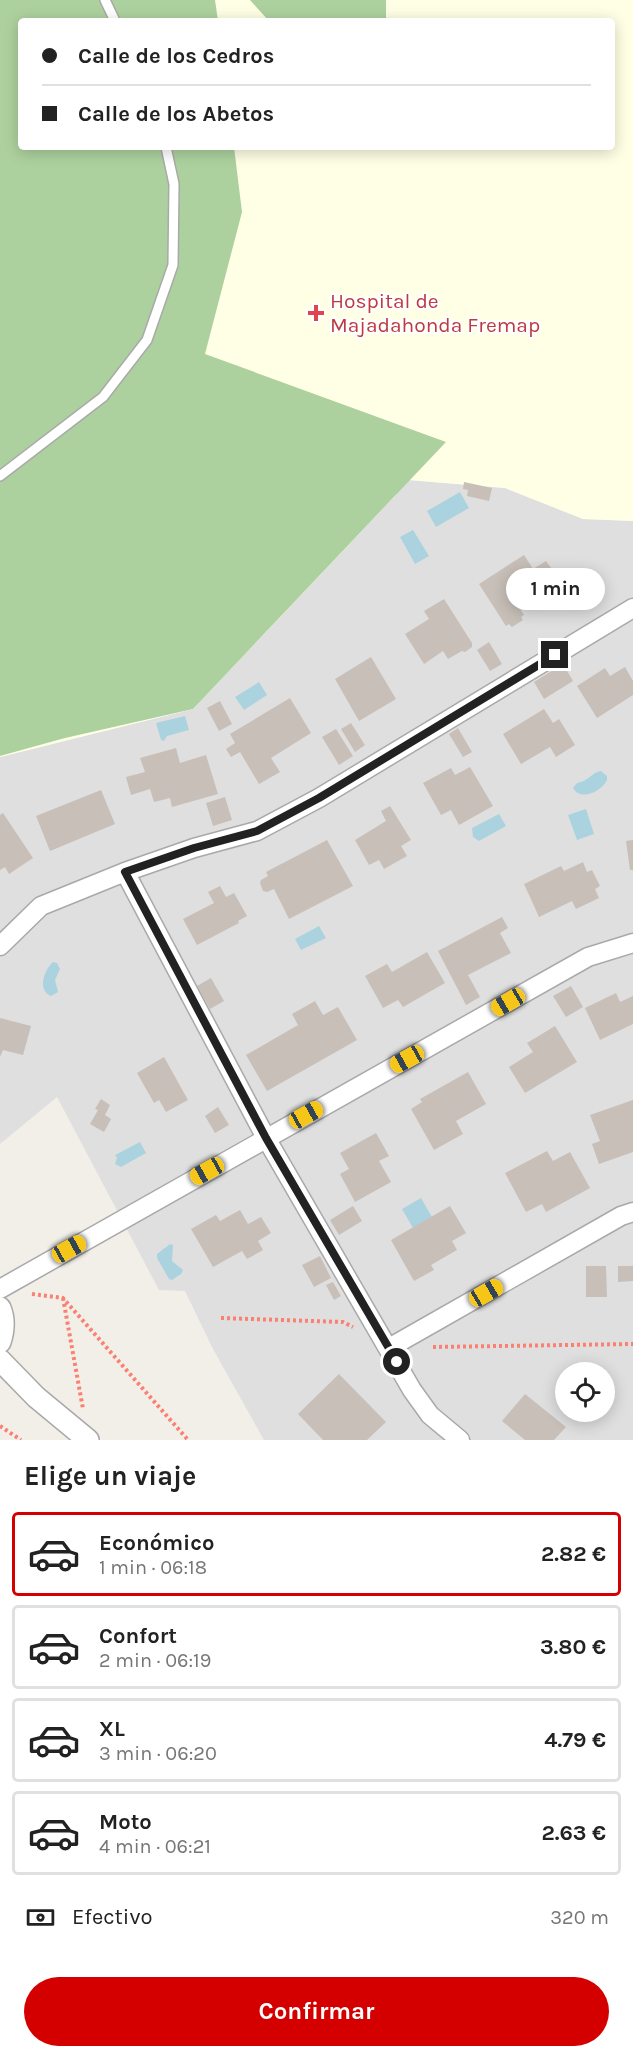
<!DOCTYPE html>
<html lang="es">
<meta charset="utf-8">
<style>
:root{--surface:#fff;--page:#f2f2f2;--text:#222;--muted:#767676;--line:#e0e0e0;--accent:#d40000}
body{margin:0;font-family:Karla,sans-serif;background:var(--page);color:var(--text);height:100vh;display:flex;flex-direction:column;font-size:22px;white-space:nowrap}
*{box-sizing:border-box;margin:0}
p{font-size:20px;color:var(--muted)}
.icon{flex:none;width:33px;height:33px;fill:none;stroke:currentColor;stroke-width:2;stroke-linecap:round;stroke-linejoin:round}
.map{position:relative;height:1440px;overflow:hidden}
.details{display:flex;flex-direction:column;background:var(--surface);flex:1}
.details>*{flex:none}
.guide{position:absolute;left:18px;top:18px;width:597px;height:132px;border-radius:6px;box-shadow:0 3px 15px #0003;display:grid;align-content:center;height:132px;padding:0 24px;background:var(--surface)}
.buttons{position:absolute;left:555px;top:1362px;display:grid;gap:12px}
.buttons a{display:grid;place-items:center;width:60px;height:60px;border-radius:50%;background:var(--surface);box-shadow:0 3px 15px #0003;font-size:30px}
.end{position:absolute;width:27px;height:27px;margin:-14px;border:8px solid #222;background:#fff;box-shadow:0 0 0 3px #fff}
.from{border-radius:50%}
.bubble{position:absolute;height:42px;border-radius:21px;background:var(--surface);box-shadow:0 3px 15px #0003;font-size:20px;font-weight:700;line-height:42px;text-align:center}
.car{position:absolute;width:18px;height:36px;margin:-18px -9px;border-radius:8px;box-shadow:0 0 4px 2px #0007;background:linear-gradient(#f5c518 24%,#345 0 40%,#f5c518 0 76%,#345 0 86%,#f5c518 0)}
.guide b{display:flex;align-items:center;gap:21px;height:57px;font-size:22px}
.guide b+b{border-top:2px solid var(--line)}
.guide i{width:15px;height:15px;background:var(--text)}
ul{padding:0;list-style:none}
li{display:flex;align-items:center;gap:18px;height:84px;margin:0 12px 9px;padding:0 12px;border:3px solid var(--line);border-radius:6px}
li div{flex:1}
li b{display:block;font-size:22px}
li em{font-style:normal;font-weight:700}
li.selected{border-color:var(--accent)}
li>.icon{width:54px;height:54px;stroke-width:1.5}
h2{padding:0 24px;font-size:27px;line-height:72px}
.pay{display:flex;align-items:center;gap:15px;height:66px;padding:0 24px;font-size:22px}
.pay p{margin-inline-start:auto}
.action{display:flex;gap:12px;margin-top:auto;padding:12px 24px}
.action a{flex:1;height:69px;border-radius:36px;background:var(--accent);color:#fff;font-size:24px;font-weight:700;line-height:69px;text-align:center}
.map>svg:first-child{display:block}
.residential{fill:#e0dfdf;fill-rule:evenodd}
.education{fill:#ffffe5;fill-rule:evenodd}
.forest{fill:#add19e}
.water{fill:#aad3df}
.building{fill:#c7bfb8}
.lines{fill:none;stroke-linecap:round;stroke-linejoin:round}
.service-casing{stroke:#a9a9a9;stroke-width:12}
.minor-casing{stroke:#a9a9a9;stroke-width:21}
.tertiary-casing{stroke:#a9a9a9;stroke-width:24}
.path{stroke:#fa8072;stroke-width:4;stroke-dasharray:3 3;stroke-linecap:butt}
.service{stroke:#fff;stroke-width:9}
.minor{stroke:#fff;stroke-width:18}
.tertiary{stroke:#fff;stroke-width:21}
.route{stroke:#222;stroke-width:8}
.health-dot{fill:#e0444e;stroke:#fff;stroke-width:2}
.labels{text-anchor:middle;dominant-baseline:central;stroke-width:4.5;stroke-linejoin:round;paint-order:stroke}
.health-label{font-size:21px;fill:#be3a42;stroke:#fff;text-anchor:start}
</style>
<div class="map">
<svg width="633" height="1440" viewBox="0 0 633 1440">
<rect width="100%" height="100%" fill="#f2efe9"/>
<!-- residential -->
<path class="residential" d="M396,479L505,488L583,519L633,521V1440H264L213,1349L185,1291L159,1290L57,1097L0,1144V757L193,709ZM566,1372H604V1412H566Z"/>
<!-- education -->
<path class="education" d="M0,0H633V521L583,519L505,488L396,479V495L193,709L0,757ZM21,21H612V147H21Z"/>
<!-- forest -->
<path class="forest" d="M0,0H215L218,21H21V147H234L242,212L205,354L446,442L193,709L65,738L0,756Z
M250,0H386V21H269Z"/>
<!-- water -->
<path class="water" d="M460,492L469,508L436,527L427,511Z
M413,530L429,556L415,564L400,537Z
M259,682L267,695L244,710L235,697Z
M185,716L189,730L167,736L164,741L161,740L156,723Z
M601,771L607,776V780C602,791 581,802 573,788L577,783C589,781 592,772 601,771Z
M586,809L594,834L577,840L568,815Z
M499,814L506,826L479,841L473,837L472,828Z
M319,926L326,938L301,950L295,939Z
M53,962L57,963L60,969L55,980L58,992L51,996C37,990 44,970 53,962Z
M140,1142L146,1153L121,1167L115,1164L117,1158L115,1155Z
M421,1198L432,1217L413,1228L402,1209Z
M170,1244L173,1245L172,1261L183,1270L181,1274L172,1280L169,1279L157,1258V1254Z"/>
<!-- building -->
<path class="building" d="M464,482L492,488L489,501L467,496L468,490L463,489Z
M524,555L533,569L546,561L556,575L542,584L546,592L520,609L524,615L521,617L523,620L512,627L509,624L506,626L479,584Z
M444,599L472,643V647L465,652L462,651L448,659L443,651L424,664L405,634L429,619L424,611Z
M489,642L502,664L490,671L477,650Z
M371,657L396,699L359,721L335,679Z
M563,664L573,681L544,699L534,682Z
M625,667L633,681V695L597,718L577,686L605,668L610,676Z
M290,698L311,733L271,758L280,772L259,784L240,752L231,757L226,749L235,743L230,734Z
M220,701L232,724L219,731L207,708Z
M544,709L553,723L559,719L575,745L556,757L550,747L521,764L503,734Z
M351,723L365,745L355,752L341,729Z
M458,728L472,752L463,757L449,734Z
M336,729L353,756L339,765L322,737Z
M176,748L180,763L206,755L218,794L172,807L170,798L154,802L150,789L131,795L126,777L145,772L140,758Z
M470,767L493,806L459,825L451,810L441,815L423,783L451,768L455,775Z
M101,790L115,824L50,851L36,816Z
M225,797L232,820L213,826L206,803Z
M390,806L411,840L401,846L407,856L384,869L379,860L369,865L355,840L386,821L381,811Z
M3,813L33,858L9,874L5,867L0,870V815Z
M327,840L353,886L289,919L274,889L267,892L263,891L260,883L261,880L268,876L266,872Z
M633,840V870H630L626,841Z
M583,862L587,872L592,870L600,886L595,889L599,898L576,909L572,901L539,917L524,884L561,866L564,871Z
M220,886L226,897L234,893L247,916L238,921L239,923L197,945L183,919L214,903L208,892Z
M502,917L508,928L500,933L511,953L468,975L480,997L466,1005L438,951Z
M427,952L445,983L403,1007L398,1000L383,1008L365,976L387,964L392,972Z
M211,978L224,1001L210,1009L197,986Z
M571,986L583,1007L566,1017L553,996Z
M616,993L620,1002L633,996V1024L600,1040L585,1008Z
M315,1001L323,1015L338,1007L357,1040L267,1091L246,1055L298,1025L292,1014Z
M0,1018L31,1026L23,1055L3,1050L0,1057Z
M555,1026L577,1062L525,1093L509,1067L533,1052L527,1043Z
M164,1057L188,1100L166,1112L159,1100L154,1103L137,1073Z
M468,1072L486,1104L456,1121L463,1134L434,1150L411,1109L422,1102L420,1099Z
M101,1099L110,1105L105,1115L111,1119L104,1132L90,1124L98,1110L95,1109Z
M633,1100V1152L599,1164L592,1144L600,1141L590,1115Z
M218,1107L229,1125L215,1133L205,1116Z
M376,1133L389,1156L379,1161L391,1182L355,1202L340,1174L349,1169L340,1153Z
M547,1151L553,1161L570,1152L590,1188L546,1212L542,1204L526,1212L505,1173Z
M353,1206L362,1221L339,1235L330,1220Z
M450,1206L466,1233L452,1241L457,1250L431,1265L434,1270L414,1281L391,1240Z
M240,1210L248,1224L261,1217L271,1233L258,1241L263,1250L247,1259L242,1251L213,1267L191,1229L216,1215L220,1221Z
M320,1256L331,1278L314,1287L302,1265Z
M586,1266H606L607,1297H586Z
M618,1266H633V1281L618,1282Z
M333,1282L341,1296L334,1300L326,1285Z
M339,1374L386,1422L367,1440H323L298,1414Z
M525,1394L566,1427L554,1440H525L502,1421Z"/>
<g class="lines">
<defs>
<path id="service" d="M105,0L115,21
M0,476L103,397L147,340L173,265L174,184L166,147"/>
<path id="minor" d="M125,872L266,1138L412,1390L430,1415L460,1440
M0,946L41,906L125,872L194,848L257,831L319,798L633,608
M0,1289L588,957L633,943
M389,1348L621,1216L633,1212"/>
<path id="tertiary" d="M0,1308C5,1320 4,1330 0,1342
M0,1360L36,1397L88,1440"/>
</defs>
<!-- service casing -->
<use href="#service" class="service-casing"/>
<!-- minor casing -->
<use href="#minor" class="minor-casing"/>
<!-- tertiary casing -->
<use href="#tertiary" class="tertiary-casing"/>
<!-- path -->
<path class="path" d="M32,1294L63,1298L188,1440
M63,1298L83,1409
M221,1318L343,1322L353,1327
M433,1347L633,1344
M0,1426L21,1440"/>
<!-- service -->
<use href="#service" class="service"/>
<!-- minor -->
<use href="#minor" class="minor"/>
<!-- tertiary -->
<use href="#tertiary" class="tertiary"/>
</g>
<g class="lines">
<!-- route -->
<path class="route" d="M397,1362L266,1138L125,872L194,848L257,831L319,798L555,655"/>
</g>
<!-- markers -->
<path class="health-dot" d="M313 304h6v6h6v6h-6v6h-6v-6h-6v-6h6z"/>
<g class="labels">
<!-- health labels -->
<g class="health-label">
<text x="330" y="301">Hospital de<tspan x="330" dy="24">Majadahonda Fremap</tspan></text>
</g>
</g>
</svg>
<div class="buttons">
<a><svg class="icon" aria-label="locate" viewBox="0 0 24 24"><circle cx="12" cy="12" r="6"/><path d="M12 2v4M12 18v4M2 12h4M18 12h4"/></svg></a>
</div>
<i class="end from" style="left:397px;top:1362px"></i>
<i class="end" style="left:555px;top:655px"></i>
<div class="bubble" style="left:506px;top:568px;width:99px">1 min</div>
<i class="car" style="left:508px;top:1002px;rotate:240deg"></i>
<i class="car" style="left:407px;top:1059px;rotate:241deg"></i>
<i class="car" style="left:306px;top:1115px;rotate:61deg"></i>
<i class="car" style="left:207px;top:1171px;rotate:241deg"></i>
<i class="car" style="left:69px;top:1249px;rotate:61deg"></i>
<i class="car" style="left:486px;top:1293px;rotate:60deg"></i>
<div class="guide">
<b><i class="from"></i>Calle de los Cedros</b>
<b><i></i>Calle de los Abetos</b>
</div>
</div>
<section class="details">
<h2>Elige un viaje</h2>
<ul>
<li class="selected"><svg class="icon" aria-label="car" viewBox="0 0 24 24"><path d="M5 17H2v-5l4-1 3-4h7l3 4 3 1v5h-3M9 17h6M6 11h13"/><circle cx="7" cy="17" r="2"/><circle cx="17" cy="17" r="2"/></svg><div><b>Económico</b><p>1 min · 06:18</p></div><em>2.82 €</em></li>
<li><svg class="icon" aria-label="car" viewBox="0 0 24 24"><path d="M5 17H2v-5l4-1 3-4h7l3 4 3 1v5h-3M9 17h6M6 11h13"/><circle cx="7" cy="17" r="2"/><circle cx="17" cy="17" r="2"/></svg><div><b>Confort</b><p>2 min · 06:19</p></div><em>3.80 €</em></li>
<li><svg class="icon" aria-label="car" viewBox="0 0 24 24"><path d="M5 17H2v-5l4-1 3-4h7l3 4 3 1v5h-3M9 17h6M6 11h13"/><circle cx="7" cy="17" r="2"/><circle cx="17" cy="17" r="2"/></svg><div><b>XL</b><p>3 min · 06:20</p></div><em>4.79 €</em></li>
<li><svg class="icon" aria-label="car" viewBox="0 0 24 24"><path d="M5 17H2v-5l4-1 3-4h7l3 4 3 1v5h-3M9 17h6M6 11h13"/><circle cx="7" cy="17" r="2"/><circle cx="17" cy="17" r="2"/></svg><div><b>Moto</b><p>4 min · 06:21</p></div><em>2.63 €</em></li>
</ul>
<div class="pay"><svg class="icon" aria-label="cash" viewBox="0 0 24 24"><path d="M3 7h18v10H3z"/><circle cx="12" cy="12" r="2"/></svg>Efectivo<p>320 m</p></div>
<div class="action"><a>Confirmar</a></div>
</section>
